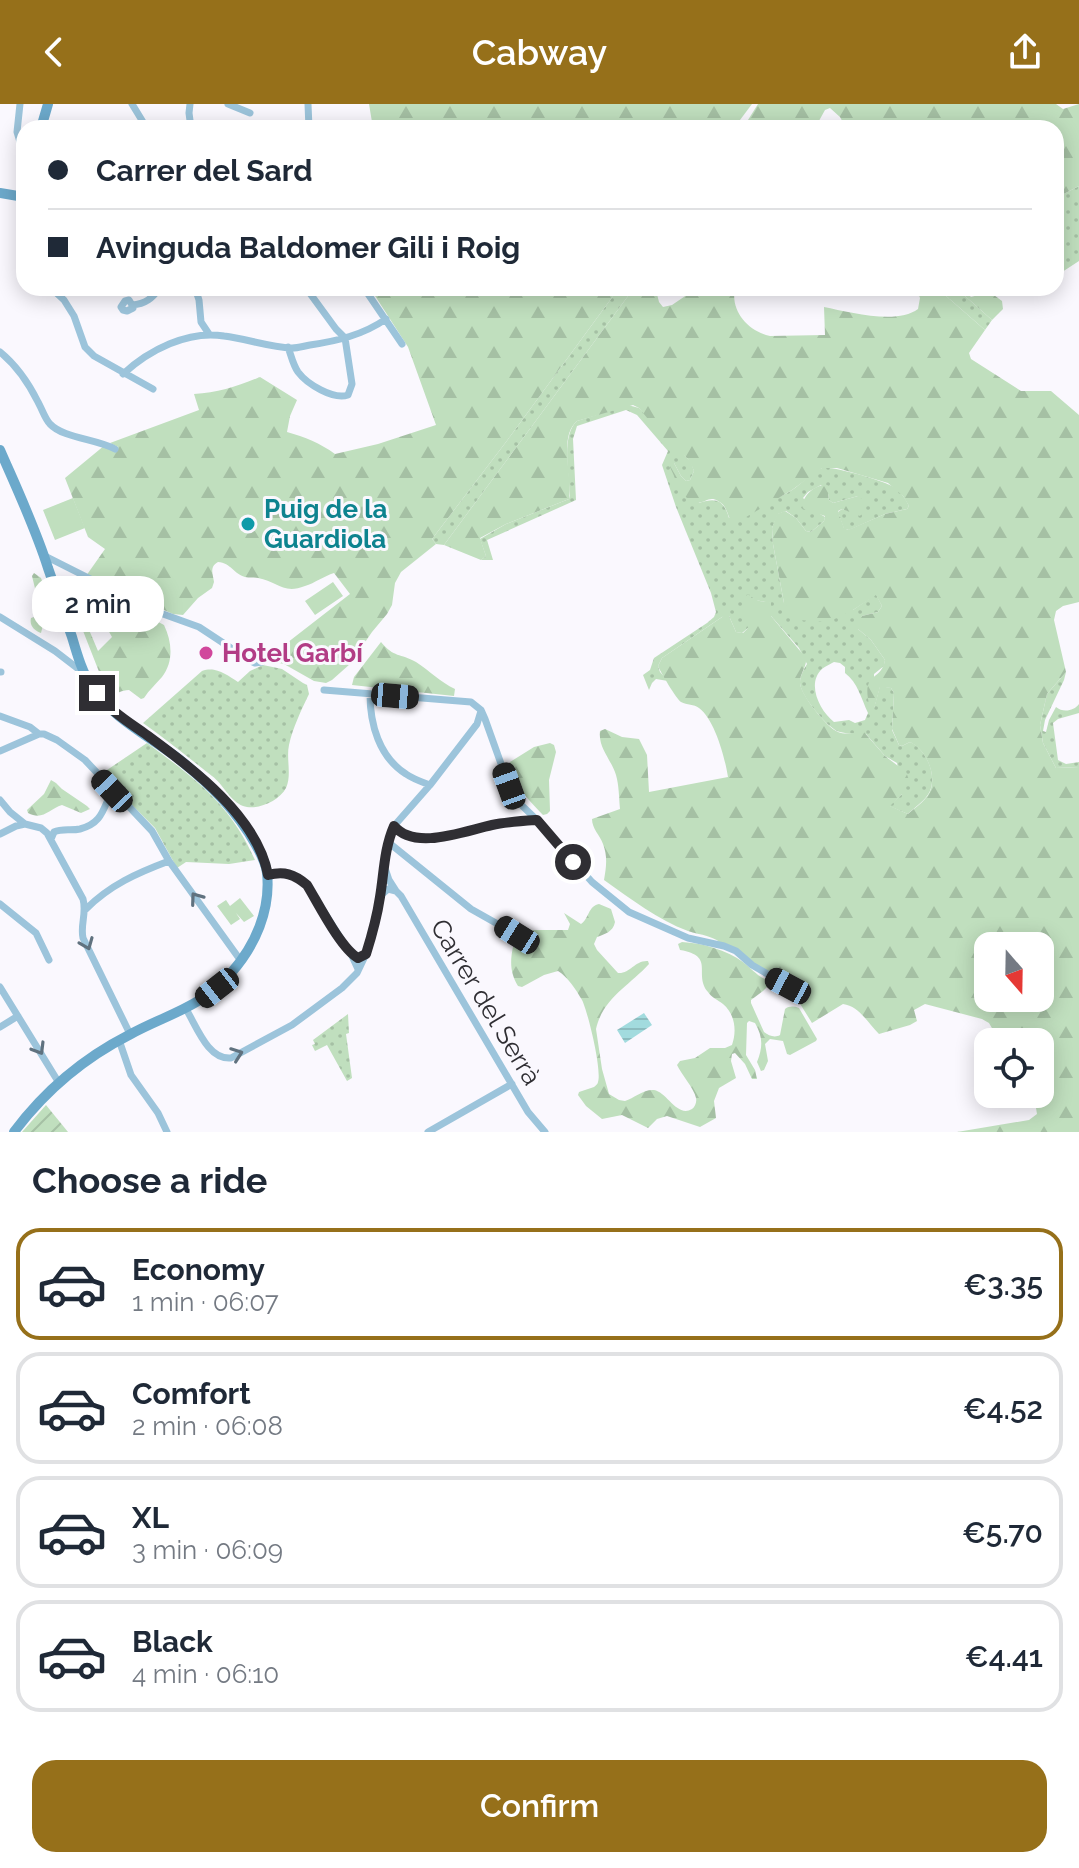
<!DOCTYPE html>
<meta charset="utf-8">
<style>
:root{--surface:#fff;--page:#f2f2f3;--text:#1f2937;--muted:#747a83;--line:#e0e1e3;--accent:#96701a}
body{margin:0;font-family:Raleway,sans-serif;background:var(--page);color:var(--text);height:100vh;display:flex;flex-direction:column;font-size:30px;white-space:nowrap}
*{box-sizing:border-box;margin:0}
p{font-size:26px;color:var(--muted)}
.icon{flex:none;width:44px;height:44px;fill:none;stroke:currentColor;stroke-width:2;stroke-linecap:round;stroke-linejoin:round}
.map{position:relative;height:1028px;overflow:hidden}
.side{display:flex;flex-direction:column;background:var(--surface);flex:1}
.side>*{flex:none}
.top-card{position:absolute;left:16px;top:16px;width:1048px;height:176px;border-radius:24px;box-shadow:0 4px 20px #0003;display:grid;align-content:center;height:176px;padding:0 32px;background:var(--surface)}
.needle{width:52px;rotate:160deg}
.fabs{position:absolute;left:974px;top:828px;display:grid;gap:16px}
.fabs a{display:grid;place-items:center;width:80px;height:80px;border-radius:16px;background:var(--surface);box-shadow:0 4px 20px #0003;font-size:40px}
.end{position:absolute;width:36px;height:36px;margin:-18px;border:10px solid #2f2e33;background:#fff;box-shadow:0 0 0 4px #fff}
.from{border-radius:50%}
.bubble{position:absolute;height:56px;border-radius:24px;background:var(--surface);box-shadow:0 4px 20px #0003;font-size:26px;font-weight:600;line-height:56px;text-align:center}
.car{position:absolute;width:24px;height:48px;margin:-24px -12px;border-radius:10px;box-shadow:0 0 6px 2px #0007;background:linear-gradient(#222 24%,#8ab4d8 0 40%,#222 0 76%,#8ab4d8 0 86%,#222 0)}
.top-card b{display:flex;align-items:center;gap:28px;height:76px;font-size:30px}
.top-card b+b{border-top:2px solid var(--line)}
.top-card i{width:20px;height:20px;background:var(--text)}
ul{padding:0;list-style:none}
li{display:flex;align-items:center;gap:24px;height:112px;margin:0 16px 12px;padding:0 16px;border:4px solid var(--line);border-radius:24px}
li div{flex:1}
li b{display:block;font-size:30px}
li em{font-style:normal;font-weight:600}
li.on{border-color:var(--accent)}
li>.icon{width:72px;height:72px;stroke-width:1.5}
h2{padding:0 32px;font-size:36px;line-height:96px}
.primary-button{display:flex;gap:16px;margin-top:auto;padding:16px 32px}
.primary-button a{flex:1;height:92px;border-radius:24px;background:var(--accent);color:#fff;font-size:32px;font-weight:600;line-height:92px;text-align:center}
header{display:flex;justify-content:space-between;align-items:center;height:104px;padding:0 32px;background:var(--accent);color:#fff;font-size:36px;font-weight:600}
.map>svg:first-child{display:block}
.grass{fill:url(#grass-dots);fill-rule:evenodd}
.forest{fill:url(#forest-firs);fill-rule:evenodd}
.garden{fill:url(#garden-furrows)}
.pitch{fill:#c0dfbe}
.water{fill:url(#water-rules)}
.lines{fill:none;stroke-linecap:round;stroke-linejoin:round}
.street{stroke:#9cc4db;stroke-width:7}
.secondary{stroke:#6ca9cb;stroke-width:10}
.oneway{stroke:#60727f}
.route{stroke:#2f2e33;stroke-width:10}
.culture-dot{fill:#0f9aa8;stroke:#faf8fe;stroke-width:3}
.hotel-dot{fill:#d1479c;stroke:#faf8fe;stroke-width:3}
.labels{text-anchor:middle;dominant-baseline:central;stroke-width:6;stroke-linejoin:round;paint-order:stroke}
.culture-label{font-size:26px;font-weight:bold;fill:#0d838f;stroke:#faf8fe;text-anchor:start}
.hotel-label{font-size:26px;font-weight:bold;fill:#b23c85;stroke:#faf8fe;text-anchor:start}
.street-label{font-size:26px;fill:#2f2e33;stroke:#faf8fe}
</style>
<header><svg class="icon" aria-label="back" viewBox="0 0 24 24"><path d="M15 5l-7 7 7 7"/></svg>Cabway<svg class="icon" aria-label="share" viewBox="0 0 24 24"><path d="M12 15V3M7 8l5-5 5 5M5 13v7h14v-7"/></svg></header>
<div class="map">
<svg width="1079" height="1028" viewBox="0 0 1079 1028">
<defs>
<pattern id="grass-dots" width="8" height="8" patternUnits="userSpaceOnUse" patternTransform="scale(2)"><rect width="8" height="8" fill="#c0dfbe"/><path d="M2 2h.1M6 6h.1" fill="none" stroke="#a5c0a4" stroke-width="1.8" stroke-linecap="round"/></pattern>
<pattern id="forest-firs" width="22" height="20" patternUnits="userSpaceOnUse" patternTransform="scale(2)"><rect width="22" height="20" fill="#c0dfbe"/><path d="M5 1l3.5 6h-7zM16 11l3.5 6h-7z" fill="#a5c0a4"/></pattern>
<pattern id="garden-furrows" width="10" height="10" patternUnits="userSpaceOnUse" patternTransform="scale(2)"><rect width="10" height="10" fill="#c0dfbe"/><path d="M-1 1l2-2M0 10L10 0M9 11l2-2" fill="none" stroke="#a5c0a4"/></pattern>
<pattern id="water-rules" width="6" height="5" patternUnits="userSpaceOnUse" patternTransform="scale(2)"><rect width="6" height="5" fill="#a2dbde"/><path d="M0 2.5h6" fill="none" stroke="#8cbcbf"/></pattern>
</defs>
<rect width="100%" height="100%" fill="#faf8fe"/>
<!-- grass -->
<path class="grass" d="M1079,82V157L1056,172V94Z
M619,184H634L444,441L436,440L432,435L506,338Z
M937,184H956L992,216L985,226Z
M628,301L639,304L691,358L694,367L690,376L686,377L681,372L674,359L671,360L699,399C716,393 724,396 729,414C749,405 773,398 792,386C802,380 811,368 822,364C831,361 885,377 894,383C901,388 905,394 909,402L907,405L885,410L849,426L844,425L838,408L842,405L852,408L858,392L833,399L829,396L828,390L821,381L808,388L803,394L820,410L825,413L824,417L811,428L806,427L796,414L786,407L778,410L772,424L773,440L784,499L853,506L876,490L882,502L878,508L862,512L858,525L871,536L885,556L884,562L874,570V604L880,582L891,584L894,589L892,626L899,641L902,642L910,638C926,645 937,670 930,687C926,696 915,703 908,710L889,702L902,690L897,659L885,652L866,630C858,630 848,630 840,628C828,625 799,590 800,578C800,572 804,565 807,560L799,544L771,512V499L755,496L748,491V524L742,529L736,528L729,512L722,513L662,554L658,562L660,568L668,577L656,575L652,579L649,586L643,571L650,566L654,554L707,519L714,513L716,508L711,489L676,403L662,361L668,347L637,311L626,306L577,322L573,335L576,396L487,436L493,456H481L486,452L480,435L506,420L569,395L570,391C569,371 561,331 577,317ZM834,558L840,559L845,563V569C858,579 861,594 868,609L865,616L855,619L849,616L834,618C820,607 806,580 822,565C824,563 832,559 834,558Z
M263,561L282,565L303,579L307,581L309,590C301,607 293,623 289,641C286,655 292,671 286,684C279,697 257,707 243,702C230,697 223,680 212,672C189,654 167,636 143,619L202,567C216,562 227,571 238,578L250,567Z
M1066,568L1064,576L1045,616L1043,627L1046,628L1049,616L1056,603C1063,609 1074,607 1079,600V609L1058,615L1053,619L1058,656L1066,660L1079,658V663L1056,664L1043,639L1040,621L1047,590Z
M147,639C196,675 230,700 255,756L229,760L186,758L177,764L155,724L103,672L107,666Z
M348,910L349,929L346,930L352,974L347,977L327,941L315,947L312,941L315,940L313,936Z"/>
<!-- forest -->
<path class="forest" d="M369,0H752L734,24H373Z
M758,0H1056L1063,5L1079,0V82L1056,94V24H846L840,13L830,4L825,6L815,24H743Z
M370,184H619L506,338L432,435L436,440L401,468L395,479L392,501L387,510L372,528L350,560L332,576L326,579L314,577L284,560L265,556L350,490L334,469C324,472 315,479 305,482C283,491 277,477 258,474C254,473 249,474 245,473C234,470 231,459 218,458C209,463 213,470 214,478L212,484L198,494L183,511L173,510L86,472L105,445L88,433L65,374L105,341L118,343L110,339L199,306L194,290C218,289 238,282 260,273L297,296L290,312L287,328C305,333 320,339 335,350L378,340L436,321L408,243Z
M634,184H658L656,186L659,198L663,203L672,201L697,184H735C730,207 748,227 770,232L825,231L824,203C849,208 897,221 918,205L920,194L916,184H937L985,226L969,249L971,255L1021,287H1051L1079,311V498L1063,502L1056,507L1054,516L1066,568L1047,590L1040,621L1043,639L1056,664L1079,663V1028H957L1029,1016L1037,1010L1036,1004L1028,990H1040V938H1000L989,919L982,915L925,900L914,906L917,917L910,921L879,930C868,919 859,902 843,900L812,919L789,882L724,842C716,832 700,831 688,827C658,816 631,795 604,776C606,764 608,753 603,740C600,731 592,725 592,715L620,705C619,694 619,681 616,671C611,655 598,644 600,627L605,625L622,633L639,635L647,651L649,688L728,673C725,654 715,616 699,604C694,600 687,601 681,598C677,596 660,567 658,562L662,554L725,511L729,512L736,528L743,529L748,524L744,494L748,490C754,495 760,499 768,497L771,499V512L806,554C807,563 800,569 800,578C799,589 827,624 838,628C845,631 856,629 863,627L885,652L906,668L909,676L902,690L890,702L908,710C916,703 928,695 931,685C936,668 925,645 910,638L902,642L899,641L892,625L894,589L891,584L880,583L874,605L870,604C860,566 881,579 885,556L871,536L858,525L856,518L862,512L878,508L882,502L876,491L853,506L828,518L798,516L784,499L773,440L772,424L777,410L785,407L796,414L806,427L811,428L824,417L825,412L801,404C804,391 813,381 827,381L831,384L828,390L829,396L833,399L858,392L866,398L864,407L860,412L842,405L838,407L844,424L848,426L885,410L907,405L909,402L903,392L888,379L837,364H822L792,386L736,419H732C727,411 727,401 718,397C710,392 706,398 698,399C683,399 676,375 670,363L671,359H674L681,372L686,377L690,376L694,367C687,348 682,352 670,342L639,304L633,301L577,317C558,333 573,373 569,395L506,420L480,434L486,452L481,456L444,441ZM988,842H1040V894H988Z
M956,184H962L971,193C987,189 987,185 1002,197L1003,205L992,216Z
M34,469L41,474L53,508L51,513L44,517L41,529C35,527 29,522 31,514L39,512L41,509L32,472Z
M79,476L164,521C172,538 174,557 162,573C156,580 149,586 144,594L141,595L129,586C116,586 115,597 105,583L67,486L69,482ZM84,480L96,505L112,533L98,547L73,488Z
M381,538C394,554 400,549 416,558C430,567 440,578 455,585L454,592L352,581L354,573Z
M550,639L554,641L556,648L549,676L550,707L547,710L543,711C528,695 512,680 510,658L534,643Z
M51,676L56,679L62,685L87,702L90,705L81,709L62,701C49,705 43,717 28,709L27,706L44,690Z
M599,800L611,805L615,818C613,828 605,830 597,833L594,840L597,846L618,869C630,870 635,856 648,857L649,860C629,882 603,894 596,925L602,965L609,990L619,996L625,997C634,994 644,985 654,986C667,988 677,1014 692,1005C695,1003 697,998 696,994C694,984 681,970 677,961L680,957L695,954L710,944H725L732,941C737,927 735,910 723,900C718,896 711,893 708,888C693,870 716,852 680,846L678,840L682,838C702,839 727,846 743,858C752,865 758,873 769,877L770,880L763,887L751,896V899L764,928C769,932 775,934 780,931L785,905C789,902 794,902 799,904L817,935L816,937L790,951L787,950L783,937L770,935L765,940L768,957L764,966L761,967L757,958C763,943 763,933 755,919L749,917L747,919L746,951L755,966L757,975H752L745,960L735,949L732,950L731,957L736,974L719,984L714,997L716,1014L700,1023L667,1012L657,1015L648,1024L622,1011L602,1015L586,1002L578,991L579,988L594,983C596,981 598,980 598,978C602,966 588,908 582,896C576,886 568,873 558,867L544,871L522,883L518,882C510,869 510,857 513,843L525,840L533,826H568L570,820L564,809L581,820C589,815 588,802 599,800Z"/>
<!-- garden -->
<path class="garden" d="M46,1001L68,1028H22Z"/>
<!-- pitch -->
<path class="pitch" d="M73,394L85,424L55,436L43,406Z
M333,478L343,492L315,511L305,497Z
M240,794L254,812L244,818L236,809L240,815L231,821L217,802L226,796L230,802Z"/>
<!-- water -->
<path class="water" d="M644,909L652,921L625,939L617,926Z"/>
<g class="lines">
<!-- street -->
<path class="street" d="M20,0L17,28L24,51
M132,0L143,18V24
M190,0L189,9L191,24
M228,0L250,9
M308,0L309,24
M22,173H24
M51,184L64,196L74,212L85,243L94,252L153,285
M195,184L199,196L201,218L209,230
M220,184H241
M364,184L402,240
M132,201L129,196L125,197L121,203L123,206L127,207L133,204L132,201C146,200 152,194 160,184
M288,243C291,251 293,261 298,268C307,280 333,296 348,291L352,280L345,234L336,225L306,184
M0,248C16,261 29,280 38,298C42,305 45,315 50,320C63,334 96,335 115,345
M123,270C149,246 188,226 224,232C247,235 269,243 292,244C298,244 304,242 310,241C337,237 363,231 386,215
M45,452L152,506L199,523L249,556L255,559L262,558
M0,513L55,547L81,567
M0,568H1
M324,586L471,598L481,606L485,615L509,682L515,695L537,716L592,778L629,808L688,834L724,842L736,847L752,861L788,882
M370,590C370,620 379,653 406,670C413,675 422,678 430,681
M0,612L30,623L39,630H44L57,636L85,656L152,727L169,757L241,857
M0,647L39,630
M0,696L10,708L25,720L41,724L47,729L83,795C87,809 80,821 83,834L130,930
M394,722C416,747 464,727 492,721C506,718 522,717 537,716
M0,730L16,722L25,720
M51,735L54,728C62,724 71,727 80,725C103,719 103,704 112,687
M388,738L471,805L517,831
M385,764L389,776L396,787
M268,771C284,767 294,770 307,781L352,852L358,865
M381,791L388,785L396,787L401,792L528,1008L545,1028
M0,800L36,829L49,856
M86,805C110,781 137,769 169,757
M0,883L59,979
M186,905C197,923 208,956 231,954L292,921L342,884L357,869L366,850L377,812L386,745L394,722L430,681L477,620L481,607
M0,923L18,912
M119,936L131,971L158,1009L167,1028
M428,1028L512,980"/>
<!-- secondary -->
<path class="secondary" d="M41,24L48,0
M0,89L24,93
M0,346C17,385 35,423 48,464C56,487 64,510 72,533C77,550 82,568 92,583C113,615 151,633 180,656C211,681 237,707 256,741C261,750 266,760 267,769C271,806 255,842 231,869C201,904 167,910 129,931C84,954 44,988 14,1028"/>
</g>
<!-- one-way arrows -->
<defs><path id="oneway-chevron" d="M-2-3.5L2.5 0L-2 3.5" fill="none" stroke-width="1.6" stroke-linecap="round" stroke-linejoin="round" transform="scale(2)"/></defs>
<g class="oneway">
<use href="#oneway-chevron" transform="translate(196 794) rotate(-126)"/>
<use href="#oneway-chevron" transform="translate(87 840) rotate(68)"/>
<use href="#oneway-chevron" transform="translate(39 945) rotate(59)"/>
<use href="#oneway-chevron" transform="translate(237 950) rotate(-20)"/>
</g>
<g class="lines">
<!-- route -->
<path class="route" d="M97,589C109,606 127,617 144,629C190,663 257,711 268,771C284,767 294,770 307,781C318,799 341,845 358,854L366,850C372,831 377,813 380,793C384,769 384,745 394,722C415,747 464,727 492,721C506,718 522,717 537,716L573,758"/>
</g>
<!-- markers -->
<circle class="culture-dot" cx="248" cy="420" r="8"/>
<circle class="hotel-dot" cx="206" cy="549" r="8"/>
<g class="labels">
<!-- culture labels -->
<g class="culture-label">
<text x="264" y="405">Puig de la<tspan x="264" dy="30">Guardiola</tspan></text>
</g>
<!-- hotel labels -->
<g class="hotel-label">
<text x="222" y="549">Hotel Garbí</text>
</g>
<!-- street labels -->
<g class="street-label">
<text transform="translate(486 898) rotate(59)">Carrer del Serrà</text>
</g>
</g>
</svg>
<div class="fabs">
<a><svg class="needle" viewBox="-14 -14 28 28"><path d="M0-13l5 13h-10z" fill="#e53935"/><path d="M0 13l5-13h-10z" fill="#747a83"/></svg></a>
<a><svg class="icon" aria-label="locate" viewBox="0 0 24 24"><circle cx="12" cy="12" r="6"/><path d="M12 2v4M12 18v4M2 12h4M18 12h4"/></svg></a>
</div>
<i class="end from" style="left:573px;top:758px"></i>
<i class="end" style="left:97px;top:589px"></i>
<div class="bubble" style="left:32px;top:472px;width:132px">2 min</div>
<i class="car" style="left:395px;top:592px;rotate:95deg"></i>
<i class="car" style="left:509px;top:682px;rotate:340deg"></i>
<i class="car" style="left:112px;top:687px;rotate:317deg"></i>
<i class="car" style="left:517px;top:831px;rotate:302deg"></i>
<i class="car" style="left:788px;top:882px;rotate:298deg"></i>
<i class="car" style="left:217px;top:884px;rotate:232deg"></i>
<div class="top-card">
<b><i class="from"></i>Carrer del Sard</b>
<b><i></i>Avinguda Baldomer Gili i Roig</b>
</div>
</div>
<section class="side">
<h2>Choose a ride</h2>
<ul>
<li class="on"><svg class="icon" aria-label="car" viewBox="0 0 24 24"><path d="M5 17H2v-5l4-1 3-4h7l3 4 3 1v5h-3M9 17h6M6 11h13"/><circle cx="7" cy="17" r="2"/><circle cx="17" cy="17" r="2"/></svg><div><b>Economy</b><p>1 min · 06:07</p></div><em>€3.35</em></li>
<li><svg class="icon" aria-label="car" viewBox="0 0 24 24"><path d="M5 17H2v-5l4-1 3-4h7l3 4 3 1v5h-3M9 17h6M6 11h13"/><circle cx="7" cy="17" r="2"/><circle cx="17" cy="17" r="2"/></svg><div><b>Comfort</b><p>2 min · 06:08</p></div><em>€4.52</em></li>
<li><svg class="icon" aria-label="car" viewBox="0 0 24 24"><path d="M5 17H2v-5l4-1 3-4h7l3 4 3 1v5h-3M9 17h6M6 11h13"/><circle cx="7" cy="17" r="2"/><circle cx="17" cy="17" r="2"/></svg><div><b>XL</b><p>3 min · 06:09</p></div><em>€5.70</em></li>
<li><svg class="icon" aria-label="car" viewBox="0 0 24 24"><path d="M5 17H2v-5l4-1 3-4h7l3 4 3 1v5h-3M9 17h6M6 11h13"/><circle cx="7" cy="17" r="2"/><circle cx="17" cy="17" r="2"/></svg><div><b>Black</b><p>4 min · 06:10</p></div><em>€4.41</em></li>
</ul>
<div class="primary-button"><a>Confirm</a></div>
</section>
